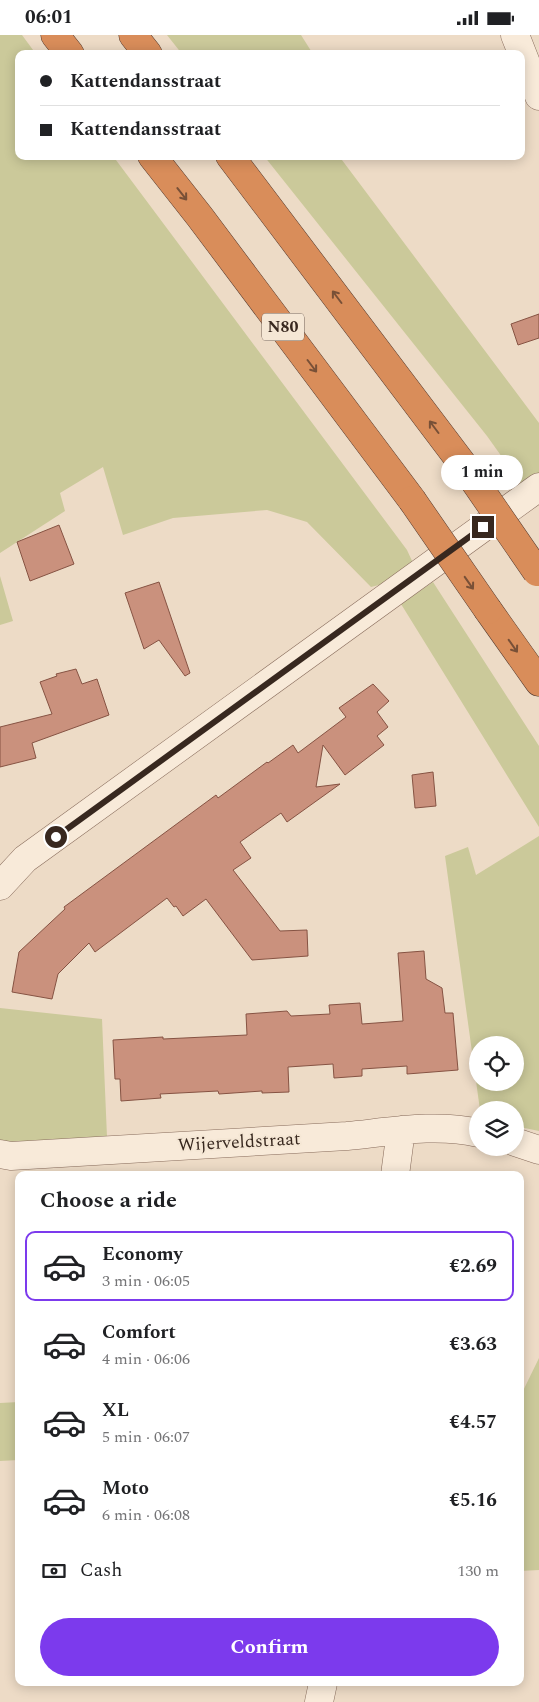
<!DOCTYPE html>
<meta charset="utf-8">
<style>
:root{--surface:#fff;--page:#f6f6f6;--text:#202124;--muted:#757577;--line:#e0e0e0;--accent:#7c3aed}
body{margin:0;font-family:Spectral,serif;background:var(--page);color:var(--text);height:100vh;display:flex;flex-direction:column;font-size:19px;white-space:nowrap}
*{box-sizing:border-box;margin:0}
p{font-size:16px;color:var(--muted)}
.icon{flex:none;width:28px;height:28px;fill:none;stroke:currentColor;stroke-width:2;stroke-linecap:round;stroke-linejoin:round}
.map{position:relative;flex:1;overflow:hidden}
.drawer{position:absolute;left:15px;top:1136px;width:509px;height:515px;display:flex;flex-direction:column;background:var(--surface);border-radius:10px;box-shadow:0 2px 12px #0003}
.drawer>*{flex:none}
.hud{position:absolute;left:15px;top:15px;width:510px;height:110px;border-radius:10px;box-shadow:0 2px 12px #0003;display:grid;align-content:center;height:110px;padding:0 25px;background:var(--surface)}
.buttons{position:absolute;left:469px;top:1001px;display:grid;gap:10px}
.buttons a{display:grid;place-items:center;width:55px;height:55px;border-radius:50%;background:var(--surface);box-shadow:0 2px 12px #0003;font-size:25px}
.end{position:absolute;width:22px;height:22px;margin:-11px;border:6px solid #38281f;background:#fff;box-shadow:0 0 0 2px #fff}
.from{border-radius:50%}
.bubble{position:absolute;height:35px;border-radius:18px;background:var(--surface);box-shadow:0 2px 12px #0003;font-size:16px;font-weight:700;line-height:35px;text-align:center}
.hud b{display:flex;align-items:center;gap:18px;height:48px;font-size:19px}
.hud b+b{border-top:1px solid var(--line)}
.hud i{width:12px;height:12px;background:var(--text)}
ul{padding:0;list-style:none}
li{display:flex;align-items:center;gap:15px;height:70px;margin:0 10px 8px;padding:0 15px;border:2px solid transparent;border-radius:10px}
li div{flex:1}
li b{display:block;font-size:19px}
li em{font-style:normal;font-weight:700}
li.active{border-color:var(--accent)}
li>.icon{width:45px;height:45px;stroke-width:1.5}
h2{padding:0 25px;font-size:22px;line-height:60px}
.pay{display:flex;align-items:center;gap:12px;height:55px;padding:0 25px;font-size:19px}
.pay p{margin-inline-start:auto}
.cta{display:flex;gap:10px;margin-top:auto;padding:10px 25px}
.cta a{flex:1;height:58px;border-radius:30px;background:var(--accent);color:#fff;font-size:20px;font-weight:700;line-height:58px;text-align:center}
.status{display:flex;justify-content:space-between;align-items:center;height:35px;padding:0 25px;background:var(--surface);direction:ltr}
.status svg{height:14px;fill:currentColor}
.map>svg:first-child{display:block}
.green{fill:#cbc99a;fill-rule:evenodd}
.building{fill:#ca917d;stroke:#865343}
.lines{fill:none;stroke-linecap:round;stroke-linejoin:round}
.minor-casing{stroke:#886c5c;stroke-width:29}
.highway-casing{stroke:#563c30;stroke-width:29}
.minor{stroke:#f8ead9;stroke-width:28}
.highway{stroke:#d98d5a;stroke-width:28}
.highway-bridge-casing{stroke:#563c30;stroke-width:29;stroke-linecap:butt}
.highway-bridge{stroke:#d98d5a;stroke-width:28}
.oneway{stroke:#785037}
.route{stroke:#38281f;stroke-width:6}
.labels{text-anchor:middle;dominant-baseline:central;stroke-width:4;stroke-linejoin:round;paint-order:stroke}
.shield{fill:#f5e7d5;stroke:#716156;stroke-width:1}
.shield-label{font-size:16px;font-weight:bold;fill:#38281f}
.street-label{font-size:18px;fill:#38281f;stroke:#f5e7d5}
</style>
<div class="status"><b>06:01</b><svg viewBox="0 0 49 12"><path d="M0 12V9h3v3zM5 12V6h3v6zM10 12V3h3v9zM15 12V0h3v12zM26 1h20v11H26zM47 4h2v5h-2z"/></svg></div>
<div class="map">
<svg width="539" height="1667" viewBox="0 0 539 1667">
<rect width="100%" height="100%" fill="#eddbc6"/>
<!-- green -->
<path class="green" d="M0,0H22L36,19H19V121H113L407,515L413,528L387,548L371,552L307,487L267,475L173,483L123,500L103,432L60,458L65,476L0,518Z
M167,0H301L313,19H182Z
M264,121H339L539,388V442L524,453L487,401Z
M0,541L13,586L0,590Z
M433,547L539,711V792L401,569Z
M539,801V1096L515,1091V1075H480L445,821L468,812L476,840ZM478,1010H515V1048H478Z
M0,973L102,984L107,1102L14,1110L0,1107Z
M539,1323V1535L520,1536V1362Z
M19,1367V1425L0,1426V1368Z"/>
<!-- building -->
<path class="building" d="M539,279V303L518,310L511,289Z
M59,490L74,529L30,546L17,507Z
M159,547L190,638L185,641L159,605L144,614L125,558Z
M76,634L82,649L97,644L109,680L32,708L36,723L0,732V692L52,679L40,647L57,641L56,639Z
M373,649L389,666L377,677L388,692L377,701L384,710L345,740L323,710L316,752L340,749L287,787L281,778L240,807L251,823L233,835L280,896L307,895L308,921L252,925L206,864L183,881L176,871L174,872L167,863L95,917L89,908L58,939L52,964L12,957L19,917L65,874L64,872L216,760L218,763L267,727L268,728L293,710L298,718L346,682L339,673Z
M433,737L436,771L415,773L412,740Z
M424,916L426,944L442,953L445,978H453L458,1035L407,1039V1031L362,1034V1041L334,1043L333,1029L288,1032L289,1057L262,1058V1056L219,1059L218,1056L160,1059L161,1063L121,1066L120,1044H115L113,1005L163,1002V1004L247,1000L246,979L287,976L291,981L330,979L329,970L360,968L362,989L403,986L398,918Z"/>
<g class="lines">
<defs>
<path id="minor" d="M515,0L539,61
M0,851L25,824L539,452
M515,1107L539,1115
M0,1119L11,1121L347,1101C389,1097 437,1088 478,1098
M395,1140L401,1095
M319,1667L323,1648"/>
<path id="highway" d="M55,0L70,19
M133,0L148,19
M152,121L200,182L412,465
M230,121L464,431
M488,575L539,647"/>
</defs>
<!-- minor casing -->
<use href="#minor" class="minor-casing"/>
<!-- highway casing -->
<use href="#highway" class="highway-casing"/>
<!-- minor -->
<use href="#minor" class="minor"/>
<!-- highway -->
<use href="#highway" class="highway"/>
<defs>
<path id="highway-bridge" d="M464,431L537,537
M412,465L488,575"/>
</defs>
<!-- highway-bridge casing -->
<use href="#highway-bridge" class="highway-bridge-casing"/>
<!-- highway-bridge -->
<use href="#highway-bridge" class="highway-bridge"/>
</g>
<!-- one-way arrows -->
<defs><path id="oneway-shaft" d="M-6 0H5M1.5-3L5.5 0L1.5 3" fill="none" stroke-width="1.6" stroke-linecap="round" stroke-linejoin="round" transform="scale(1.25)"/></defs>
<g class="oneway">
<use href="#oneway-shaft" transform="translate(182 159) rotate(52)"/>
<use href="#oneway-shaft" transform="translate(337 262) rotate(-127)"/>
<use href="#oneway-shaft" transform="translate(312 331) rotate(53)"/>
<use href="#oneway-shaft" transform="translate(434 392) rotate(-127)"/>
<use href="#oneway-shaft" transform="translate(469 548) rotate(55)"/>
<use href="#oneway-shaft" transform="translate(513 611) rotate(55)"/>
</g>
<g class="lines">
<!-- route -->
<path class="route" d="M56,802L483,492"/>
</g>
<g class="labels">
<!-- shield labels -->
<rect class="shield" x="262" y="278.5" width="42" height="27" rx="4"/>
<g class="shield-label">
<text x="283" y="292">N80</text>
</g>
<!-- street labels -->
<g class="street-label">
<text transform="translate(239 1107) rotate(-3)">Wijerveldstraat</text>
</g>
</g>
</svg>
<div class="buttons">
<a><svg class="icon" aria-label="locate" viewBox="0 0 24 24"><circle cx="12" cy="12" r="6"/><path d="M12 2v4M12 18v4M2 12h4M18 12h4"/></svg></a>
<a><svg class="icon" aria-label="layers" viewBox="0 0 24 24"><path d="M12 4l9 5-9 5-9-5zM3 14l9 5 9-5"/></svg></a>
</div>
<i class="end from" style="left:56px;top:802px"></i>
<i class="end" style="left:483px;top:492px"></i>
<div class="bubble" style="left:441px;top:420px;width:82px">1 min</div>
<div class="hud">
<b><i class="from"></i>Kattendansstraat</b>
<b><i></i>Kattendansstraat</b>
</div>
<section class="drawer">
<h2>Choose a ride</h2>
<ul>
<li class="active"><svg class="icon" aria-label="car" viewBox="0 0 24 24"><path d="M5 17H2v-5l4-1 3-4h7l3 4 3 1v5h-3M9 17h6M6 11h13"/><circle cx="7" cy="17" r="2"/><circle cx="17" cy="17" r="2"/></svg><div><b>Economy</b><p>3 min · 06:05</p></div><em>€2.69</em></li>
<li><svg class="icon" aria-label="car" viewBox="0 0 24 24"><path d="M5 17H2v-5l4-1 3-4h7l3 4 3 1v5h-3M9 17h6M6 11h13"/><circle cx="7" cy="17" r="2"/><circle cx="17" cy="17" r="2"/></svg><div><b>Comfort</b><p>4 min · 06:06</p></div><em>€3.63</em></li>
<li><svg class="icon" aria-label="car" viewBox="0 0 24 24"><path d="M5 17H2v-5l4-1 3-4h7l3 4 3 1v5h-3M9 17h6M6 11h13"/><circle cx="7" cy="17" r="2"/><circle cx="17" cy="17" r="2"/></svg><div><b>XL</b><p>5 min · 06:07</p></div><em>€4.57</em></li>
<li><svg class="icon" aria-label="car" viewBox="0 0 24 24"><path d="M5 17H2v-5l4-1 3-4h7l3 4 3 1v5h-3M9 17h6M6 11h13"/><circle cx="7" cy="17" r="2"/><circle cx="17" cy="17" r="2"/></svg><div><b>Moto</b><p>6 min · 06:08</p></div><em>€5.16</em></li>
</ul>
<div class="pay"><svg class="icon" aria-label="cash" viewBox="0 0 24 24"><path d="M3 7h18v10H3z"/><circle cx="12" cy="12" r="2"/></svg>Cash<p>130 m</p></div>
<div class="cta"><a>Confirm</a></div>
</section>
</div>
